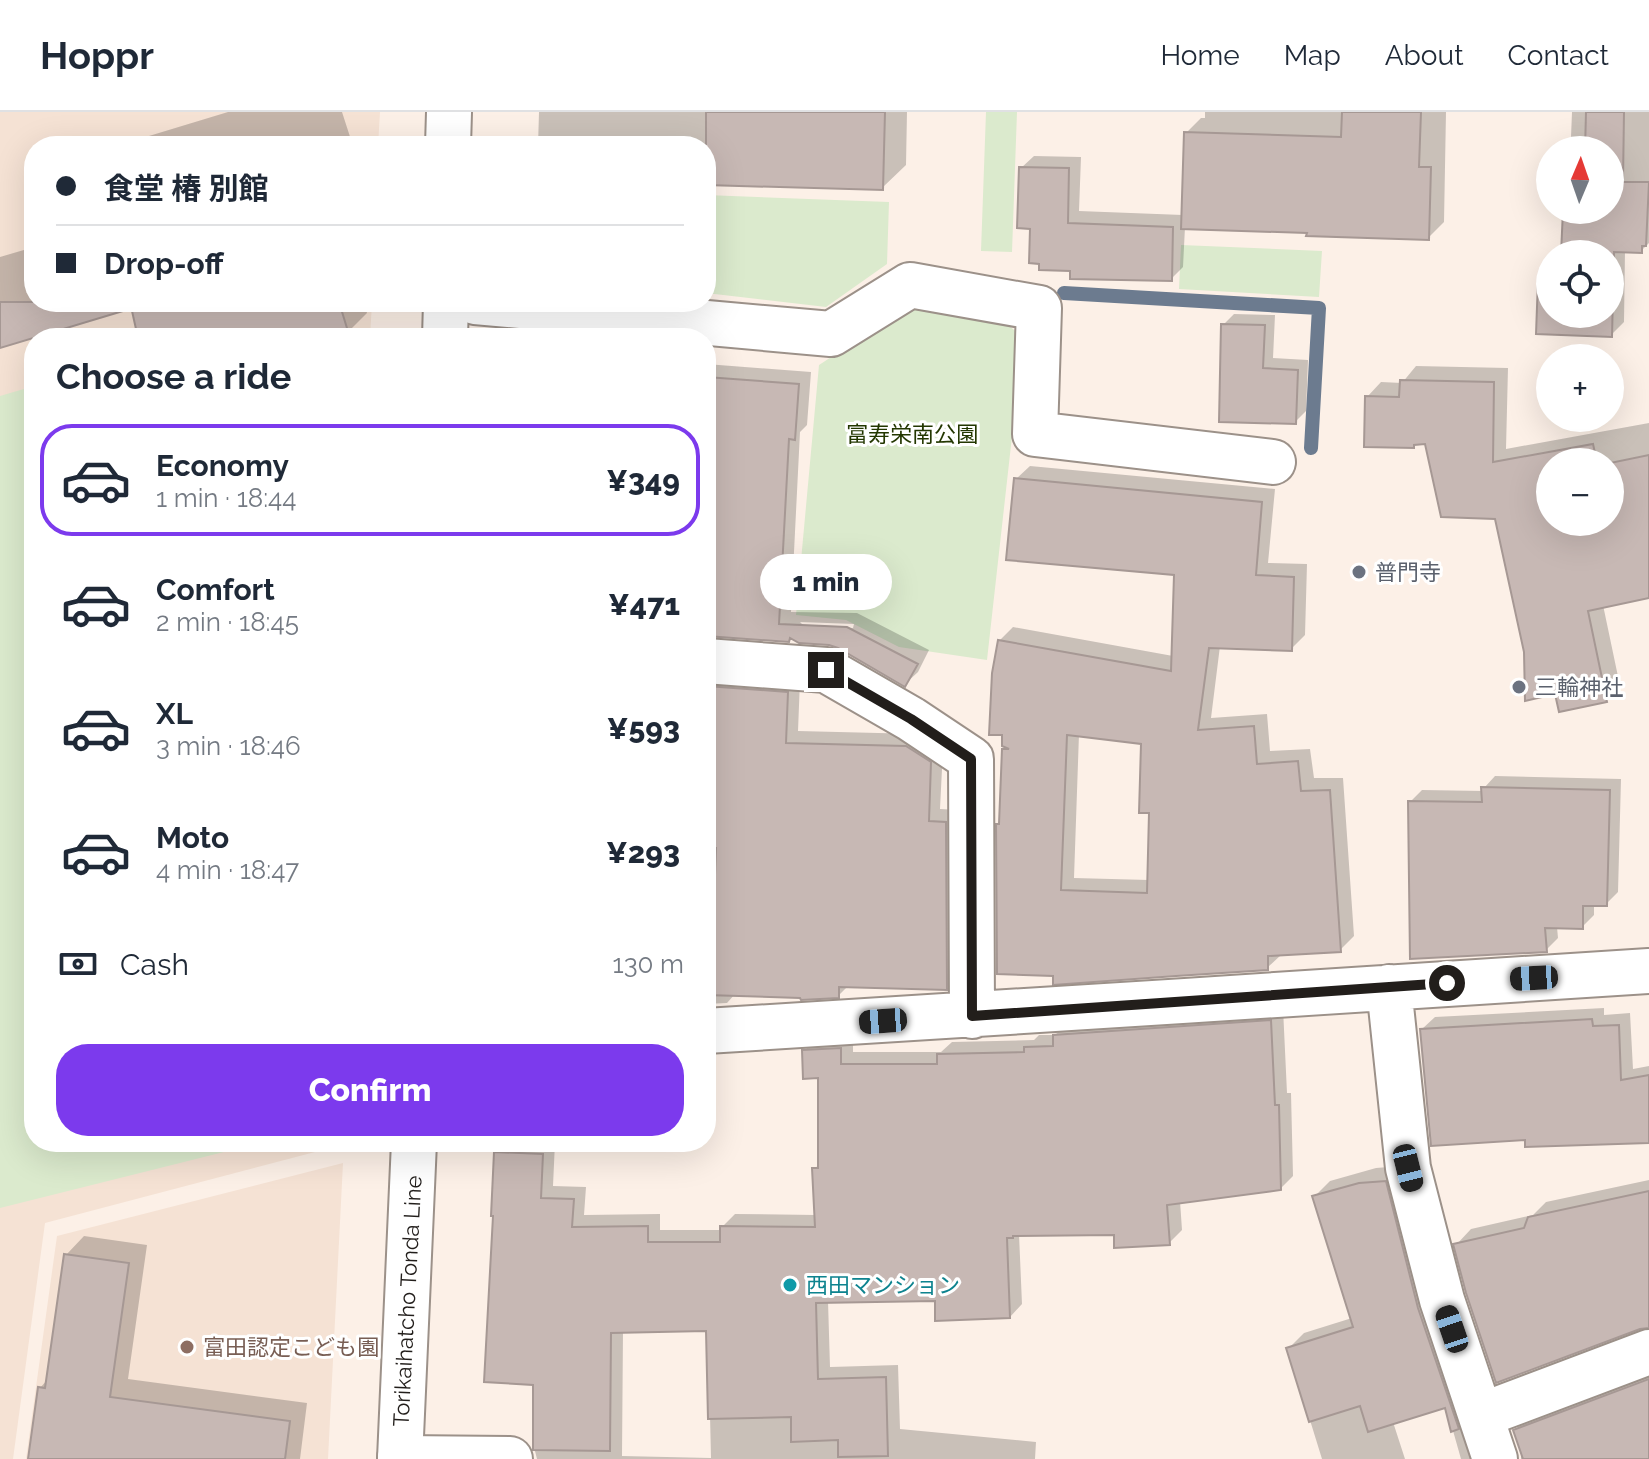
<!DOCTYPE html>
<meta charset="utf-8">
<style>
:root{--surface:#fff;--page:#f6f6f7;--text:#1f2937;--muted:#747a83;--line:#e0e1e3;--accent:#7c3aed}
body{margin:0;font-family:Raleway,"Noto Sans JP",sans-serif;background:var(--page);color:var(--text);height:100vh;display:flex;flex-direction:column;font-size:30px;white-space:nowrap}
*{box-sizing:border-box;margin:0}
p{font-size:26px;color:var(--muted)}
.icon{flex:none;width:44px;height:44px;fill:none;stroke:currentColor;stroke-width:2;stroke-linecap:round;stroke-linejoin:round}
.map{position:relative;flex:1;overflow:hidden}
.side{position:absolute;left:24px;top:216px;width:692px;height:824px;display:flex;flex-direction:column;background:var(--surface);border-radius:32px;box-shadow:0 8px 32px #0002}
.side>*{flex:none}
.top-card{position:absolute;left:24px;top:24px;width:692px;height:176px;border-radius:32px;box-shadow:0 8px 32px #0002;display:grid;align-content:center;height:176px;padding:0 32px;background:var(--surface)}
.needle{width:52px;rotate:2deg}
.controls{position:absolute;left:1536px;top:24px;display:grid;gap:16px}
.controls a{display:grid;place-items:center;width:88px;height:88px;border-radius:50%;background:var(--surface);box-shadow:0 8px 32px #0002;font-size:40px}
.end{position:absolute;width:36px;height:36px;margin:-18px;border:10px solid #221e1b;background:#fff;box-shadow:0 0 0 4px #fff}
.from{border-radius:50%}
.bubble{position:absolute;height:56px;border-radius:28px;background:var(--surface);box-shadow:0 8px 32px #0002;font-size:26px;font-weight:800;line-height:56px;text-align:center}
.car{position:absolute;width:24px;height:48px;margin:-24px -12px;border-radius:10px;box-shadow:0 0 6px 2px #0007;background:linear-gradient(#222 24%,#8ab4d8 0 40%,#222 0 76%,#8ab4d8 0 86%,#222 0)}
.top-card b{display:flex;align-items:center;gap:28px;height:76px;font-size:30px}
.top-card b+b{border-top:2px solid var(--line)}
.top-card i{width:20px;height:20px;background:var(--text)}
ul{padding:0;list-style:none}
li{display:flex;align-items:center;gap:24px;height:112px;margin:0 16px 12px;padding:0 16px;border:4px solid transparent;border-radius:32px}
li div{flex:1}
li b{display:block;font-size:30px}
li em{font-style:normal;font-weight:800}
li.active{border-color:var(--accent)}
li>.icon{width:72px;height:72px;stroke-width:1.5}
h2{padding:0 32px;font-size:36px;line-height:96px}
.pay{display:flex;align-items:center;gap:20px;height:88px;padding:0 32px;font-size:30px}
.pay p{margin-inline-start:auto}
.primary-button{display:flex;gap:16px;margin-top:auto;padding:16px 32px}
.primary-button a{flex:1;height:92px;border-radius:32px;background:var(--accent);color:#fff;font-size:32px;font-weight:800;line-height:92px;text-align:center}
header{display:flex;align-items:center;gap:48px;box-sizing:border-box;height:112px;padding:0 40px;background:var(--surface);border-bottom:2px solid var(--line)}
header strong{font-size:38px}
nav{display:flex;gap:44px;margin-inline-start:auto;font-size:28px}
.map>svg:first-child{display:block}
.built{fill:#f5e2d4}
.green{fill:#dbeacd}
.shadow{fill:#0003;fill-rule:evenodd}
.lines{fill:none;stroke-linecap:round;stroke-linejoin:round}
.stream{stroke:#6c7b8f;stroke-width:14}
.building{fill:#c7b8b4;stroke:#a69894;stroke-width:2;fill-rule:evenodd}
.street-casing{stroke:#9c9189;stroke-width:48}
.secondary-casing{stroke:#9c9189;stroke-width:48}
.street{stroke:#fff;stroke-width:44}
.secondary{stroke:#fff;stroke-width:44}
.route{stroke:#221e1b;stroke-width:10}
.worship-dot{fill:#6b7280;stroke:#fff;stroke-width:3}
.culture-dot{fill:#0f9aa8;stroke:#fff;stroke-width:3}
.education-dot{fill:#8d6e63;stroke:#fff;stroke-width:3}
.labels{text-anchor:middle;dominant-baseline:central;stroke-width:6;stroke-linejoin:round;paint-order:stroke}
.park-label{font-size:22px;fill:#233701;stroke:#fff}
.worship-label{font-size:22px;fill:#5b616d;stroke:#fff;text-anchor:start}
.culture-label{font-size:22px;fill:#0d838f;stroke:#fff;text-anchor:start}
.street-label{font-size:22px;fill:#221e1b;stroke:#fff}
.education-label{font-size:22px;fill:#785e54;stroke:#fff;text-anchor:start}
</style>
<header>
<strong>Hoppr</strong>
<nav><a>Home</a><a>Map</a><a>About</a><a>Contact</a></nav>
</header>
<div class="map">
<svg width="1649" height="1347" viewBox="0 0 1649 1347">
<rect width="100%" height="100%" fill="#fcf0e7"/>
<!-- built -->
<path class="built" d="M0,0H380L378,34H34V190H372L370,226H34V1030H334V1035L45,1111L13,1347H0Z
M343,1051L328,1347H26L57,1124Z"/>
<!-- green -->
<path class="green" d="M986,0H1017L1012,140L981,139Z
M706,83L889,90L887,152L826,195L706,181Z
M1181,133L1322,139L1319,185L1179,177Z
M914,191L1004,209L1023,226L987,548L899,535L846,508L796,503L819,253Z
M34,274V1030H264L0,1096V284Z"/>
<!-- shadow -->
<path class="shadow" d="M228,0H342L353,34H116Z
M539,0H907L906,53L882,76L706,71V34H538Z
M1205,0H1446L1444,110L1428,126L1309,119L1185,115L1183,155L1171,167L1072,157L1033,115L1021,56L1034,44L1081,45L1079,99L1183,103L1186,21L1201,6H1205Z
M1572,0H1649V131L1641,139H1625L1624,210L1611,223L1538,220L1540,168L1550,158V202H1610V142H1563L1565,98H1610V38H1579L1580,25H1571Z
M89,30L90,34H74Z
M34,135V190H364L367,201L348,220L346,226H140L134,197L124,200L123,197L0,234V145Z
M1234,202L1275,203L1273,246L1308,248L1306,299L1295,310L1223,213Z
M706,252L811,260L807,313L800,320L791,500L857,501L929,538L918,560L905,572L839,534L792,525L789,528L706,522ZM800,510L854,512L853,516L804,514Z
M1416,254L1508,256L1506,337L1649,311V484L1603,493L1620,574L1606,589L1557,580L1526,540L1497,405L1426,330L1417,331L1414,334L1367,285L1381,270L1402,271ZM1550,350H1610V410H1550Z
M1030,354L1275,377L1268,451L1307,452L1305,523L1291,537L1220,534L1211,606L1267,602L1270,639L1310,637L1314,666H1343L1354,824L1340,838L1281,843L1267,856L1055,862L998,712L1001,710L1004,638L1007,634L1000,528L1013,515L1173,544L1176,462L1016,367ZM1079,622L1143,630L1151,700L1149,768L1074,766Z
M706,558L800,568L798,619L919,622L943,637L940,697L958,698L959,864L946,876L848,874L838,884L735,882L727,891L706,892V803H716L718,734H706Z
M1495,664L1621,667L1618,780L1606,792H1594V803L1582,815H1557L1558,826L1546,838L1410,690L1422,678L1484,679V676Z
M1283,896L1287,981H1291L1293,1064L1280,1077L1180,1089L1182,1118L1169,1131L1115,1121L1019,1122L1022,1192L1010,1205L937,1187L828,1189L830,1255L898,1253L900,1317L1036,1330L1035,1347H537L534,1335L535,1271L496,1041L507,1030H555L553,1074L586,1075L584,1103L660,1102V1118H722V1115L735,1102L816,1103L814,1057L820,1052V964L804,939L817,926L853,924V940H941L952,930L1034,928L1039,923H1055L1068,911ZM708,1216L711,1346L622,1344L623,1219Z
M1604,896V903L1630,901L1633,957L1649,954V1029L1527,1026L1422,917L1435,905Z
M1401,1054L1492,1347H1461L1446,1294L1393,1310L1405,1347H1322L1288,1237L1304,1221L1352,1206L1314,1085L1330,1069L1376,1056Z
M1649,1068V1214L1456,1133L1471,1117L1533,1103L1546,1090Z
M84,1124L147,1133L128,1267L307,1291L300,1347H30L40,1276L48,1267L66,1143Z
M1649,1258V1347H1521V1339L1514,1319L1530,1303Z"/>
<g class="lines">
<!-- stream -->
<path class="stream" d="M1064,181L1319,196L1311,336"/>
</g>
<!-- building -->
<path class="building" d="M706,0H885L883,78L706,73Z
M1342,0H1421L1419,55H1431L1429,128L1306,124L1307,121L1181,117L1184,20L1341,25Z
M1586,0H1624L1623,70H1649L1646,134H1642V141L1614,140L1612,225L1536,222L1538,168H1550V202H1610V142H1561L1563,98H1610V38H1585Z
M1019,55L1069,56L1068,111L1173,115L1172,169L1070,167V159L1039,158V152L1029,151L1030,117L1017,116Z
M0,190H122L123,199L0,236Z
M130,190H339L350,226H138Z
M1221,212L1265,213L1263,256L1298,258L1296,312L1219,310Z
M706,265L799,272L795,328L789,327L779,512L847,515L918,552L905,575L838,536L829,533L799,531L790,526L789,530L706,524Z
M1400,268L1494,270L1493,350L1593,332L1597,350H1550V410H1610V351L1649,343V486L1588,499L1607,590L1559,600L1555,582L1525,589L1524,540L1495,407L1441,405L1425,332L1414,333V336L1364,335L1365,284L1399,285Z
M1014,366L1262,390L1256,463L1294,465L1292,539L1209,536L1198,618L1254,614L1257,652L1298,649L1301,679L1330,678L1341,840L1268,844V858L1176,864L1053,873V864L997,862L996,712H999L1002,637H1009L1002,634V623H989L992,561L998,528L1171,559L1174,463L1006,448ZM1067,623L1141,632L1139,701H1149L1147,781L1061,778Z
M706,574L788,580L786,631L906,634L931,650L929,709L946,710L947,878L839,875V886L801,888L800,886L706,883V815H713L716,736H706Z
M1481,675L1610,678L1607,794H1583V817L1545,816L1547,840L1410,847L1408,689L1482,690Z
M1592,907L1593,914L1619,913L1621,968L1649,963V1031L1525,1035V1028L1431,1034L1420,917Z
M1271,908L1275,993H1279L1281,1078L1167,1093L1170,1133L1114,1136V1123L1013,1124V1126H1007L1010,1206L935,1209V1189L816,1191L818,1267L886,1265L888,1344L838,1345V1328L791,1330V1305L708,1307L706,1219L611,1221L610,1339L533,1338V1273L484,1270L493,1104H491L494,1040L543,1042L541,1086L574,1087L572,1115L648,1114V1130H720V1114L815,1115L812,1056H818V966L803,967L802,938L841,936V952H937V942L1024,940V935L1053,934V923Z
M1386,1069L1418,1196L1459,1317L1451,1320L1445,1296L1368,1320L1360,1294L1309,1310L1286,1236L1353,1215L1312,1084L1359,1071Z
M1649,1079V1216L1640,1217L1496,1271L1466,1181L1453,1132L1524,1116L1528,1105Z
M64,1142L129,1151L110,1285L290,1309L285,1347H28L38,1275L45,1276Z
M1649,1267V1347H1523L1513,1318Z"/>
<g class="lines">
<defs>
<path id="street" d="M475,190L831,222L910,173L1039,196L1035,322L1273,350
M706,549L826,558L911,607L971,647L972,904
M1389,875L1408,1056L1442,1188L1495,1347
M706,919C1020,901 1335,878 1649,859
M1482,1303L1649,1240
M400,1346L510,1347"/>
<path id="secondary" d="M448,34L449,0
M445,226L446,190
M400,1347L414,1030"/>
</defs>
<!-- street casing -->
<use href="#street" class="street-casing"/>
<!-- secondary casing -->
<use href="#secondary" class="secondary-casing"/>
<!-- street -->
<use href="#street" class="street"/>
<!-- secondary -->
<use href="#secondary" class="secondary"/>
</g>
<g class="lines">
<!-- route -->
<path class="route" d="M826,558L911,607L971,647L972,904L1447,871"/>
</g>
<!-- markers -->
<g class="worship-dot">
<circle cx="1359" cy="460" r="8"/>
<circle cx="1519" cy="575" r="8"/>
</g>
<circle class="culture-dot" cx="790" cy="1173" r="8"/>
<circle class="education-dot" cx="187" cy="1235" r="8"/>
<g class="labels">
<!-- park labels -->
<g class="park-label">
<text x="912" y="322">富寿栄南公園</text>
</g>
<!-- worship labels -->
<g class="worship-label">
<text x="1375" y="460">普門寺</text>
<text x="1535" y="575">三輪神社</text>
</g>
<!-- culture labels -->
<g class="culture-label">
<text x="806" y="1173">西田マンション</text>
</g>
<!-- street labels -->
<g class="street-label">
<text transform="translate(407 1189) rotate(-87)">Torikaihatcho Tonda Line</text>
</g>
<!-- education labels -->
<g class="education-label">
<text x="203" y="1235">富田認定こども園</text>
</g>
</g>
</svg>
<div class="controls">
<a><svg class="needle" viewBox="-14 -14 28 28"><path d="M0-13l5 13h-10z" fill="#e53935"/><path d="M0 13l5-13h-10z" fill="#747a83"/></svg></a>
<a><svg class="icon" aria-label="locate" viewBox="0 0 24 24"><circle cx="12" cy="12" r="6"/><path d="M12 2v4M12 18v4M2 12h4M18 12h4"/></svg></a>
<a>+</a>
<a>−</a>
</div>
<i class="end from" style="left:1447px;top:871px"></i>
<i class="end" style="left:826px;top:558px"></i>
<div class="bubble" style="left:760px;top:442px;width:132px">1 min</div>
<i class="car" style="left:1534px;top:866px;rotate:267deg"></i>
<i class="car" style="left:883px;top:909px;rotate:266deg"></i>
<i class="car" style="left:1408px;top:1056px;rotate:166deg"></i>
<i class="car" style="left:1452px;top:1217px;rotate:341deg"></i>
<div class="top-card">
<b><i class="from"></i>食堂 椿 別館</b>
<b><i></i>Drop-off</b>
</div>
<section class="side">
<h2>Choose a ride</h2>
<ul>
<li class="active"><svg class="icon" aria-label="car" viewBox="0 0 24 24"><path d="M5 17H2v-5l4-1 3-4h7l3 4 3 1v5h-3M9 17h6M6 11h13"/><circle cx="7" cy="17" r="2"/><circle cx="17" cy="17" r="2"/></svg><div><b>Economy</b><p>1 min · 18:44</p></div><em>¥349</em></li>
<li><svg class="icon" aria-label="car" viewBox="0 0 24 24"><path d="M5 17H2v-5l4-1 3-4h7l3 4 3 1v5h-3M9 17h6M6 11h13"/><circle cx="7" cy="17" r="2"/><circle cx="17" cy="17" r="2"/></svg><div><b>Comfort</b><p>2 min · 18:45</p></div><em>¥471</em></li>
<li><svg class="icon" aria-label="car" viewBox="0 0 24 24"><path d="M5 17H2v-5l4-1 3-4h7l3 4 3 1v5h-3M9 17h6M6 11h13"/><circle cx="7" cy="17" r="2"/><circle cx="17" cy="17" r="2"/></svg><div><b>XL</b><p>3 min · 18:46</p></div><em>¥593</em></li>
<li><svg class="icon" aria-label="car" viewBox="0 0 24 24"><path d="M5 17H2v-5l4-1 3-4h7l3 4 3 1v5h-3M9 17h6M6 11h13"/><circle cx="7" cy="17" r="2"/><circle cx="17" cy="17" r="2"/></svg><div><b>Moto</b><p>4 min · 18:47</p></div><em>¥293</em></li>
</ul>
<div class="pay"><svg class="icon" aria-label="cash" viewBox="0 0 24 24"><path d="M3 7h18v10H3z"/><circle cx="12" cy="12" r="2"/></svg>Cash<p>130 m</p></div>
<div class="primary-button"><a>Confirm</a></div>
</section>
</div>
